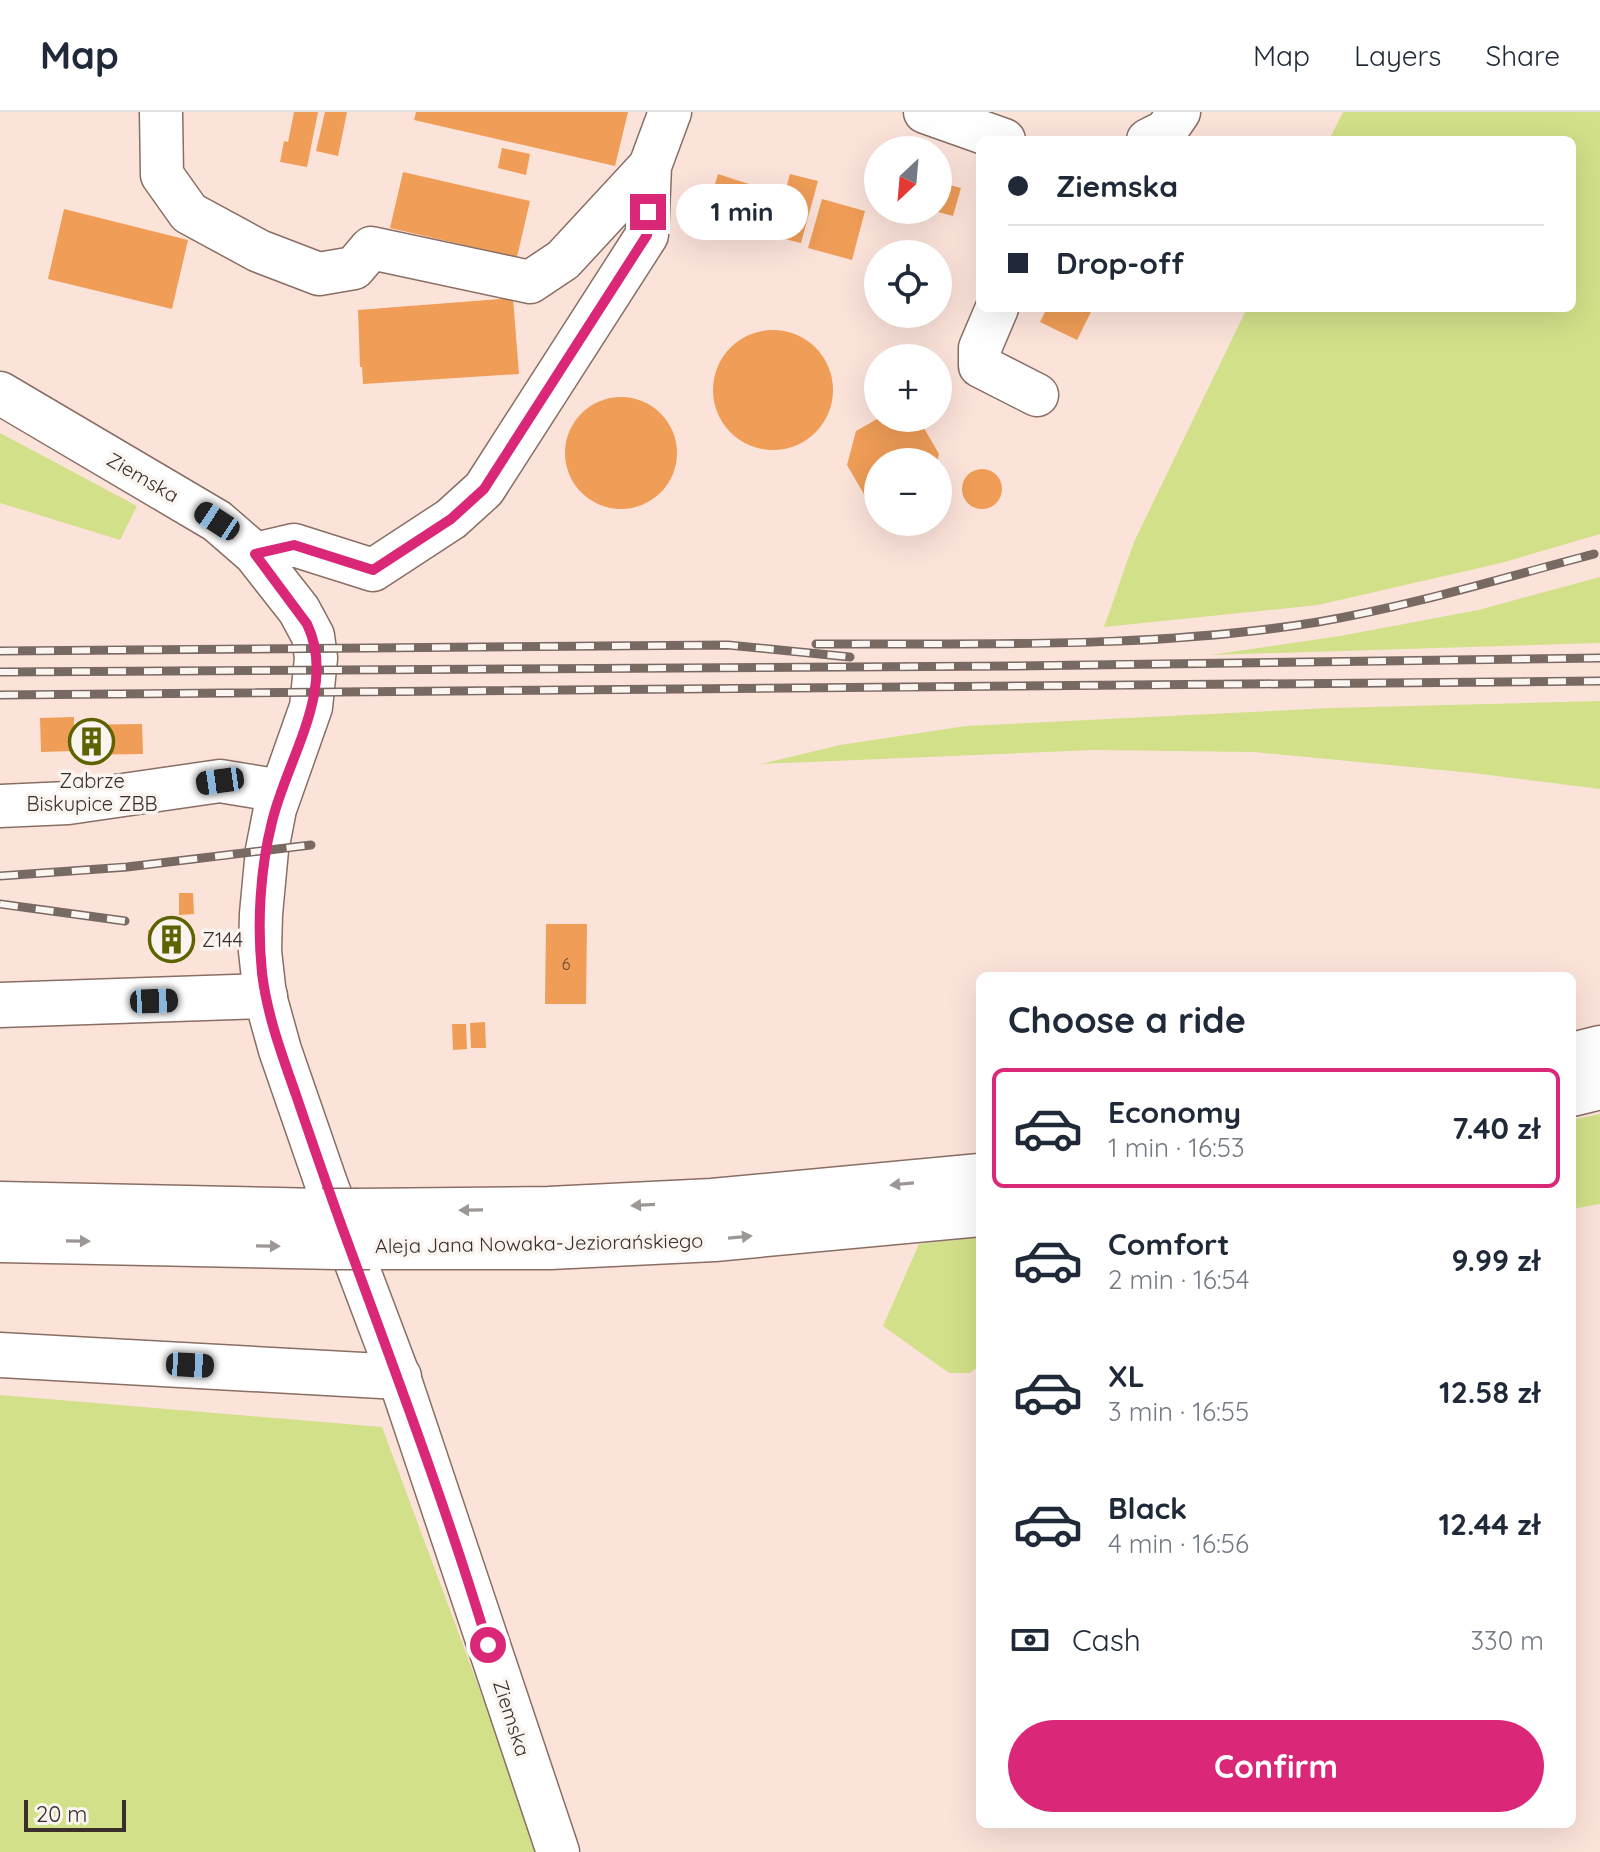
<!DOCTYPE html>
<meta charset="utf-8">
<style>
:root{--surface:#fff;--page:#f6f6f7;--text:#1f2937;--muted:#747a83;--line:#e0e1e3;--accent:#db2777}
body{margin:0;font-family:Quicksand,sans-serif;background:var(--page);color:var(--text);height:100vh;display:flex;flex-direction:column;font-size:30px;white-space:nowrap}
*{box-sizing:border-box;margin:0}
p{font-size:26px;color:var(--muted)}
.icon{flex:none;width:44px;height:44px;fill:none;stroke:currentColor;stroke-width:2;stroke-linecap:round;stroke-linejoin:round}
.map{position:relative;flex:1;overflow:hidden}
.sheet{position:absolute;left:976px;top:860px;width:600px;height:856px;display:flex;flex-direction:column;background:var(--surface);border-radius:12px;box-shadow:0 8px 32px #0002}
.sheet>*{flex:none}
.top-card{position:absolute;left:976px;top:24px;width:600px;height:176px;border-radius:12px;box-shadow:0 8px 32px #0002;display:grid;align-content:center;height:176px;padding:0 32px;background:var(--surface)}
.needle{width:52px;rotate:206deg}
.buttons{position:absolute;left:864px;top:24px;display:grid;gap:16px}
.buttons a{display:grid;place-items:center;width:88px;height:88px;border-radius:50%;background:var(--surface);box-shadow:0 8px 32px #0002;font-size:40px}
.scale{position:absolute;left:24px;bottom:20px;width:102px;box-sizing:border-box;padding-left:8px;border:4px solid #3a2e2a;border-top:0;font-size:22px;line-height:28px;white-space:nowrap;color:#3a2e2a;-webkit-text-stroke:6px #fbf5f2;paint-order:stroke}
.end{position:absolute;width:36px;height:36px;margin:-18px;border:10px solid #db2777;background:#fff;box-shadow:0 0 0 4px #fff}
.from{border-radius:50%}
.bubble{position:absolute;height:56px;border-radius:28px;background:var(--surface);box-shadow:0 8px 32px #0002;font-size:26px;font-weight:700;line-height:56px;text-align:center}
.car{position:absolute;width:24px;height:48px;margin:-24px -12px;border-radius:10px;box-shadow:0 0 6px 2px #0007;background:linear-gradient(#222 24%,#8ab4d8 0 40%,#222 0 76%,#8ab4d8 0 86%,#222 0)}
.top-card b{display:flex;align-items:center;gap:28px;height:76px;font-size:30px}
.top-card b+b{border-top:2px solid var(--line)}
.top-card i{width:20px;height:20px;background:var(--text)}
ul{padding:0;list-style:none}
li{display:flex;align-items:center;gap:24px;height:120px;margin:0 16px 12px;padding:0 16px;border:4px solid transparent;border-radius:12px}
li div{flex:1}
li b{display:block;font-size:30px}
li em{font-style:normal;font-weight:700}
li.current{border-color:var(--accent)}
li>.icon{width:72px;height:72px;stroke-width:1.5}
h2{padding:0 32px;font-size:36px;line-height:96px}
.pay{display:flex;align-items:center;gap:20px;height:88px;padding:0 32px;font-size:30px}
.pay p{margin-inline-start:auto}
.primary-button{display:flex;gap:16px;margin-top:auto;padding:16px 32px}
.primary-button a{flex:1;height:92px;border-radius:48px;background:var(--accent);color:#fff;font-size:32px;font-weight:700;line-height:92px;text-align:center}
header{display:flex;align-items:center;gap:48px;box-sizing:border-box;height:112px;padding:0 40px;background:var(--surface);border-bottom:2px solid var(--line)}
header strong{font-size:38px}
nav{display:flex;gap:44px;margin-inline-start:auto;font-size:28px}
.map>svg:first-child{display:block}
.green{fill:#d2e089}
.building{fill:#ef9d57}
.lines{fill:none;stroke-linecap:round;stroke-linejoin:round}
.minor-casing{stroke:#896e64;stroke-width:45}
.major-casing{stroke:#896e64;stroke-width:47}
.minor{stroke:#fff;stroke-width:42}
.major{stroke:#fff;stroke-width:44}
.rail-casing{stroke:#796963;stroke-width:9}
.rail{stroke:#fbf5f2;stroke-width:6;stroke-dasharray:18;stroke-linecap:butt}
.major-bridge-casing{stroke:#896e64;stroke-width:47;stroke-linecap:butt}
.major-bridge{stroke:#fff;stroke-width:44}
.oneway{fill:#9c9694}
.route{stroke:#db2777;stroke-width:10}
.labels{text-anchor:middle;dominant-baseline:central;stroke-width:7;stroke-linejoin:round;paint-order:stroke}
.number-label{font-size:16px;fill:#674a35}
.street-label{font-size:20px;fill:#3a2e2a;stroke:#fbf5f2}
.poi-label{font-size:20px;fill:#3a2e2a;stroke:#fbf5f2}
</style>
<header>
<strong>Map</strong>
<nav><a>Map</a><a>Layers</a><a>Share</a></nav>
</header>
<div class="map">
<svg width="1600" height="1740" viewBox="0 0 1600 1740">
<rect width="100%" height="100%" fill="#fce3da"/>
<!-- green -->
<path class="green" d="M1343,0H1600V422L1501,451L1318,493L1104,515L1134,430L1247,196H1572V28H1329Z
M0,321L137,394L120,428L0,391Z
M1600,465V531L1210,543L1340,524L1478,498Z
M1600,589V677L1473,661L1254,640L1094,638L761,652L840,633L966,614L1331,596Z
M1600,1002V1092L1572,1097V1008Z
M980,1125V1253L970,1261H949L883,1214L919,1132Z
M0,1283L382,1315L540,1740H0Z"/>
<!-- building -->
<path class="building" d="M294,0H318L307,55L280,50L284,29L288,30Z
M325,0H347L338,44L316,39Z
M416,0H628L615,54L414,8Z
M502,36L530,42L526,63L498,56Z
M403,60L530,89L517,145L390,116Z
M718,62L767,78L762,95L713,79Z
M790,62L818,69L801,131L773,124Z
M938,70L961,76L953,104L938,100Z
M822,87L865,99L852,148L808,136Z
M64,97L188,128L172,197L48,167Z
M513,186L519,262L363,272L362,255H360L358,198Z
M1047,196H1093L1077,228L1040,210Z
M713 278a60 60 0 1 1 120 0a60 60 0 1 1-120 0Z
M565 341a56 56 0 1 1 112 0a56 56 0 1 1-112 0Z
M879,306H904L921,311L939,342L937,350H878V388L865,384L847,353L856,319Z
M962 377a20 20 0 1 1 40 0a20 20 0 1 1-40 0Z
M74,605V613L142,612L143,642L74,643V639L41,640L40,606Z
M179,781H193L194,802L179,803Z
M546,812H587L586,892H545Z
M148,818H192L193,837H149Z
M485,910L486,936H471L470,911Z
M452,912H466L467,937L453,938Z"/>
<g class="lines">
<defs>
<path id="minor" d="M161,0L162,63L189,101L259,139L319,162L354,156L371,136L530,170L563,148L650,54L670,0
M925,0L1004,28
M1148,28L1166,19L1179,0
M997,196L980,236V254L1037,283
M0,281L217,409L255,442L299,498L313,524L316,546L311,595L275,697L267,738L261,802L260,839L265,884L280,938L327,1074L399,1265L558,1740
M255,442L294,433L373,458L451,407L484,377L647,123L650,54
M0,694L68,691L220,669L281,679"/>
<path id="major" d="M0,893L265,884
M1572,943L1600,936
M1572,982L1600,975
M0,1092L322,1099
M357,1099L549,1097L712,1089L980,1064
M0,1128L336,1135
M370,1135H550L714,1127L980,1102
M0,1243L399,1265"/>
</defs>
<!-- minor casing -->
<use href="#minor" class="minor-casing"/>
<!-- major casing -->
<use href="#major" class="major-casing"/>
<!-- minor -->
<use href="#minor" class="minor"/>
<!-- major -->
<use href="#major" class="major"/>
<defs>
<path id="rail" d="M816,532C982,531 1152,537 1318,510C1411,494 1502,466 1594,442
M0,539L728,533L850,545
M0,560L1014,554L1600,546
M0,583L1600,569
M0,764L127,755L311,733
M0,792L125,809"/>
</defs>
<!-- rail casing -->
<use href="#rail" class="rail-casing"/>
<!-- rail -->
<use href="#rail" class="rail"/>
<defs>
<path id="major-bridge" d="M322,1099H357
M336,1135H370"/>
</defs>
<!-- major-bridge casing -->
<use href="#major-bridge" class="major-bridge-casing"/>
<!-- major-bridge -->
<use href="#major-bridge" class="major-bridge"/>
</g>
<!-- one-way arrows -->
<defs><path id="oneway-solid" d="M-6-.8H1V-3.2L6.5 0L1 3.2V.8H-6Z" transform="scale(2)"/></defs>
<g class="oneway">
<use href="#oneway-solid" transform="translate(902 1072) rotate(175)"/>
<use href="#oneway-solid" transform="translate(643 1093) rotate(177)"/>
<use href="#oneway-solid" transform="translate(471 1098) rotate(179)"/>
<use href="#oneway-solid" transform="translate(740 1125) rotate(-5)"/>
<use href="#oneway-solid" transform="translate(78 1129) rotate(1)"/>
<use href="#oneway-solid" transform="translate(268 1134) rotate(1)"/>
</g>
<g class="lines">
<!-- route -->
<path class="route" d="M488,1533C445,1391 393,1254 342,1115C326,1071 311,1027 296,983C282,943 267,903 262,861C257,812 260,757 272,710C286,649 338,576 307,512L255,442L294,433L373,458L451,407L484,377L647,123L648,100"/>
</g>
<!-- icons -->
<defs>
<symbol id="building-ring" viewBox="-11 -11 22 22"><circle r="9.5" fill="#fbf5f2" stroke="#5d6300" stroke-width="1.5"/><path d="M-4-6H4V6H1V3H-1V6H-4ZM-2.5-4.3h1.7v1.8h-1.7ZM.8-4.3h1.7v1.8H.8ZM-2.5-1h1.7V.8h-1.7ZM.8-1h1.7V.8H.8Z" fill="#5d6300"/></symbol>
</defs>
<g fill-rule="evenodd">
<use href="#building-ring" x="66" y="604" width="51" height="51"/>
<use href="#building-ring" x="146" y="802" width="51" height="51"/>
</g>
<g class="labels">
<!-- number labels -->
<g class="number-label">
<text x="566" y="852">6</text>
</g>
<!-- street labels -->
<g class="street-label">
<text transform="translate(143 365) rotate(30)">Ziemska</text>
<text transform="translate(539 1131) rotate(-1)">Aleja Jana Nowaka-Jeziorańskiego</text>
<text transform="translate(512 1606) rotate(72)">Ziemska</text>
</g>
<!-- poi labels -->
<g class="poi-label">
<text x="92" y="668">Zabrze<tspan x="92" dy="23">Biskupice ZBB</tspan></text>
<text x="202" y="827" text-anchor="start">Z144</text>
</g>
</g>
</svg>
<div class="buttons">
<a><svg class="needle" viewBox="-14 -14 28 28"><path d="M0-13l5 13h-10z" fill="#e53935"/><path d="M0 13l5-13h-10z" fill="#747a83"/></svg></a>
<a><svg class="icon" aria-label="locate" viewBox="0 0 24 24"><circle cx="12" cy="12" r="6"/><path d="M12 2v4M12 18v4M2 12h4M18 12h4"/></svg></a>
<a>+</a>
<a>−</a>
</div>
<div class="scale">20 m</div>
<i class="end from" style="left:488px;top:1533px"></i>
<i class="end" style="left:648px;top:100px"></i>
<div class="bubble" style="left:676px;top:72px;width:132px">1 min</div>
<i class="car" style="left:217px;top:409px;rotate:303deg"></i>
<i class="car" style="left:220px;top:669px;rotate:262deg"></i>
<i class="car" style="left:154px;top:889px;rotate:88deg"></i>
<i class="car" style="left:190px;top:1253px;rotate:93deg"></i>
<div class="top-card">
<b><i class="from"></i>Ziemska</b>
<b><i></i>Drop-off</b>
</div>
<section class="sheet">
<h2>Choose a ride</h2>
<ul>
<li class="current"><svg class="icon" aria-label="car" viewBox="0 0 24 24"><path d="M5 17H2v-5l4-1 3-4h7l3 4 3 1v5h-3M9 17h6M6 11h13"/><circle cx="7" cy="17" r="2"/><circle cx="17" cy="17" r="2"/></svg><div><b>Economy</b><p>1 min · 16:53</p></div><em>7.40 zł</em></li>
<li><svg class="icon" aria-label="car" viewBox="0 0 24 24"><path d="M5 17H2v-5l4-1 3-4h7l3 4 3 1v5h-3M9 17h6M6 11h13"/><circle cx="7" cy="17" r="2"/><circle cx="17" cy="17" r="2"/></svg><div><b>Comfort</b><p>2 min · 16:54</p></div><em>9.99 zł</em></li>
<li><svg class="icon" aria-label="car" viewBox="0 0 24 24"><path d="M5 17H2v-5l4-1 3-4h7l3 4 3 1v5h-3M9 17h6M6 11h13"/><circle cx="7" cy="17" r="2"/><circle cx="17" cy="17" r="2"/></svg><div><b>XL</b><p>3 min · 16:55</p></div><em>12.58 zł</em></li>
<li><svg class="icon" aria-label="car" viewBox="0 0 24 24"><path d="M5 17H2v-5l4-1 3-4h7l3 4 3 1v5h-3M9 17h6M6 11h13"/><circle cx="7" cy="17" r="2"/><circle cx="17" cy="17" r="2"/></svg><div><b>Black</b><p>4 min · 16:56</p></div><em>12.44 zł</em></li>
</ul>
<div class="pay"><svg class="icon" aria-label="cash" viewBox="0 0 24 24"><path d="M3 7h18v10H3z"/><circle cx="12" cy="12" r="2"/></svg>Cash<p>330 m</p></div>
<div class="primary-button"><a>Confirm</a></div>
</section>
</div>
